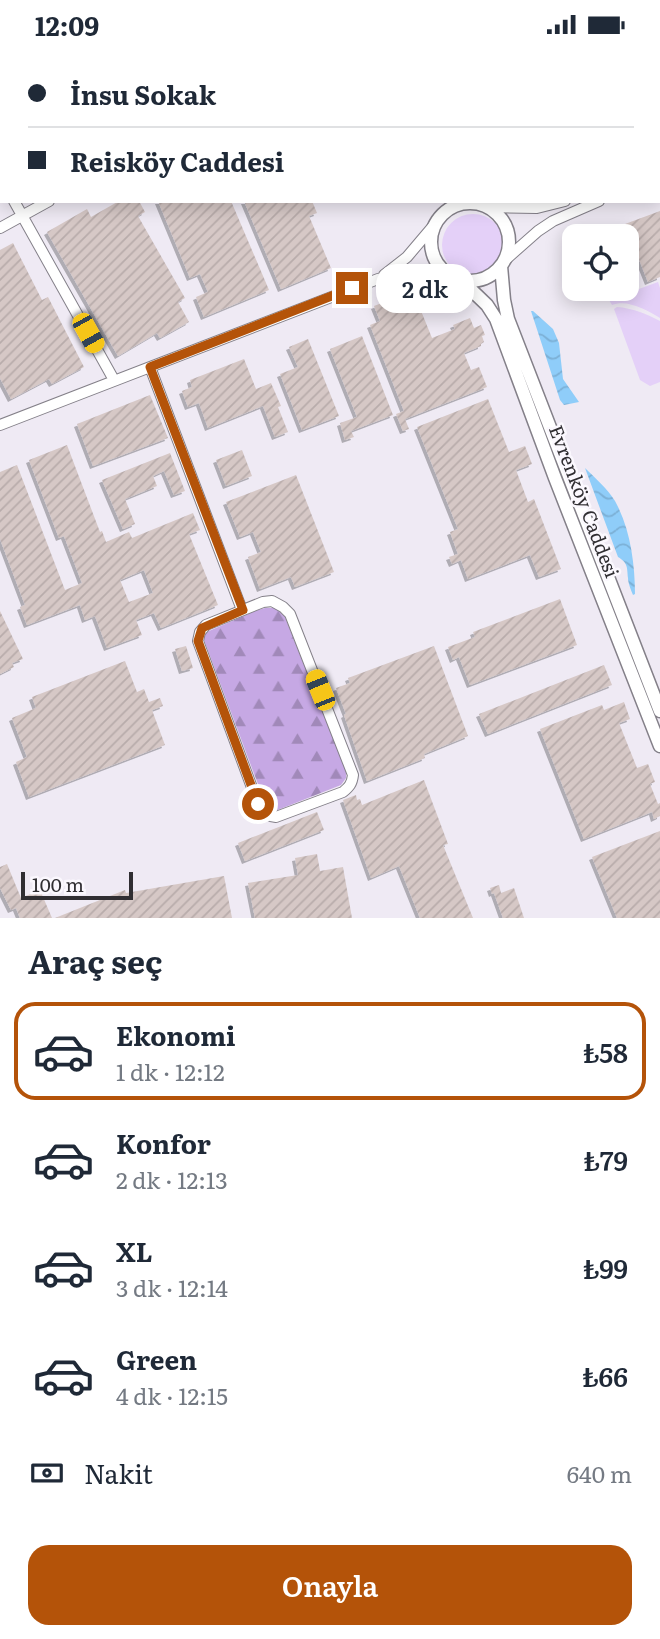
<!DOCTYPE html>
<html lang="tr">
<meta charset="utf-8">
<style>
:root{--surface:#fff;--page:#f2f2f3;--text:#1f2937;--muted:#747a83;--line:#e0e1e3;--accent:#b45309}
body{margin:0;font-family:Literata,serif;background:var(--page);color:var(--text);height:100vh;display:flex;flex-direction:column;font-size:26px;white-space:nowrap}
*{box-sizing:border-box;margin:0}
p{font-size:23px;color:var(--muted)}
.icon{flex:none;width:38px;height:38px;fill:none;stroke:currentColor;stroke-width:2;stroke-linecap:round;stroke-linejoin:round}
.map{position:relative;height:869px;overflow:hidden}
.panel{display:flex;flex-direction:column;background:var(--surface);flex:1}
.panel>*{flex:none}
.guide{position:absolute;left:0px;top:0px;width:662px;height:154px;box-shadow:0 4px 18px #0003;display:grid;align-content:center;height:154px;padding:0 28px;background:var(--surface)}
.buttons{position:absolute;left:562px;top:175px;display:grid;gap:14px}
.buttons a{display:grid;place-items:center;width:77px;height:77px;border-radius:14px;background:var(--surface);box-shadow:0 4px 18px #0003;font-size:35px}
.scale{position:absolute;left:21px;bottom:18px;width:112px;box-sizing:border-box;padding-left:7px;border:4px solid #302e32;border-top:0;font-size:19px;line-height:24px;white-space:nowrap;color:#302e32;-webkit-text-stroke:5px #fbf8fe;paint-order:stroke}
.end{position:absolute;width:32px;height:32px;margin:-16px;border:9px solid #b45309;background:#fff;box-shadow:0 0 0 4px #fff}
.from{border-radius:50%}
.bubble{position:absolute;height:49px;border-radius:21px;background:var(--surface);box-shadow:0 4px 18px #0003;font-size:23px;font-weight:600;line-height:49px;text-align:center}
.car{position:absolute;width:21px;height:42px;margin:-21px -10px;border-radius:9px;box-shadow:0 0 5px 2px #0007;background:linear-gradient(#f5c518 24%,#345 0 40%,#f5c518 0 76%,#345 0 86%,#f5c518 0)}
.guide b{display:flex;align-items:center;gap:24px;height:66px;font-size:26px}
.guide b+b{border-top:2px solid var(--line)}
.guide i{width:18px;height:18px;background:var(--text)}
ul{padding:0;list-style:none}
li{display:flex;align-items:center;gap:21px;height:98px;margin:0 14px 10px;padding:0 14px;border:4px solid transparent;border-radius:21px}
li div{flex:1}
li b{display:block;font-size:26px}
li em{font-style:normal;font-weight:600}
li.active{border-color:var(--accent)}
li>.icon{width:63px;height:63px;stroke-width:1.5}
h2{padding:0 28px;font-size:32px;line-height:84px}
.pay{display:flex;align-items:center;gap:18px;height:77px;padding:0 28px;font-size:26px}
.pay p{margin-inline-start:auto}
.button{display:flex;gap:14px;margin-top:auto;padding:14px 28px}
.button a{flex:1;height:80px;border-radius:21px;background:var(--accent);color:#fff;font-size:28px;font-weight:600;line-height:80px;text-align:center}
.status{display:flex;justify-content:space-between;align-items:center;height:49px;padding:0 35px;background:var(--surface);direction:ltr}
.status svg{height:19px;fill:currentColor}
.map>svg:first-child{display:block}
.green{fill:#e4d0f8}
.forest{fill:url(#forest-firs)}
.water{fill:url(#water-waves)}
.building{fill:url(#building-hatch);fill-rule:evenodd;filter:url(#shadow)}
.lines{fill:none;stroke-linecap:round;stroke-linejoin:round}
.minor-casing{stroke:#848089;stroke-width:12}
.major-casing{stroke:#848089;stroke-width:15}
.minor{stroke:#fff;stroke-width:10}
.major{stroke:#fff;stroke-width:12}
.route{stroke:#b45309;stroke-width:9}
.labels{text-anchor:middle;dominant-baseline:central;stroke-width:5;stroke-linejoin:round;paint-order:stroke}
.street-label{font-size:19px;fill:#302e32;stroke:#fbf8fe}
</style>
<div class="status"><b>12:09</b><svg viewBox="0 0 49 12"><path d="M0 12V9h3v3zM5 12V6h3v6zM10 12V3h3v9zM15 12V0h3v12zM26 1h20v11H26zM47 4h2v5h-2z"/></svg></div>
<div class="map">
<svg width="660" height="869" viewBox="0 0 660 869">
<defs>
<pattern id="forest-firs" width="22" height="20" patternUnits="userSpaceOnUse" patternTransform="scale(1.75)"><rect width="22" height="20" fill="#c6a8e4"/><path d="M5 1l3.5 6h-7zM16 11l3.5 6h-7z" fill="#a189b9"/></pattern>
<pattern id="water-waves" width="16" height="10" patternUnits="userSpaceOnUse" patternTransform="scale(1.75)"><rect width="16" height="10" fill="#8fcdf9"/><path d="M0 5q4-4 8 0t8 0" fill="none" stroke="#7cb0d6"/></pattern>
<pattern id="building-hatch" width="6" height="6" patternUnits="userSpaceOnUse" patternTransform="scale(1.75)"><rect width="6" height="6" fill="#d6c8c6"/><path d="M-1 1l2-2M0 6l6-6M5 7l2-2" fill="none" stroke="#b8acab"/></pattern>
<filter id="shadow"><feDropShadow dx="-3" dy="3" stdDeviation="0" flood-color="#0004"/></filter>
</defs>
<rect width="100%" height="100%" fill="#efeaf4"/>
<!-- green -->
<path class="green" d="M442 196a31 31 0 1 1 62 0a31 31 0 1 1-62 0Z
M658,233L660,239V269C647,261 627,250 612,256L609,251Z
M617,258C632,259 647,265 660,272V333L650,337L640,331L614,260Z"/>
<!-- forest -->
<path class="forest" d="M265,559H276L285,568L346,722V729L341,736L275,762L269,761L265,754L204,591L205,585L209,582L255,562Z"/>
<!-- water -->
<path class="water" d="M531,262H533L553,280L559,294L563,330L579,353L564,356L560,351Z
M585,419C595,429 607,439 615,452C630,479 635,514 635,545L633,546C631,541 628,534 628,529C627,518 628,514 618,508Z"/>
<!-- building -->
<path class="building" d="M119,152H139L145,163L138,167L185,249L178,253L189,273L160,289L157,284L118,307L47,183L87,160L91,168Z
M158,152H231L269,241L204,268L196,248L208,243L200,225L190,229Z
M244,152H312L317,164L309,167L331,219L281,240Z
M660,162V228L648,233L625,175Z
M13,194L42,251L48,248L84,318L52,335L49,330L11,350L0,329V201Z
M413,242L432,289L455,280L453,276L470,269L474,279L481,276L485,286L482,287L484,293L481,295V297L464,304L471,321L479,318L487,338L405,370L409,380L403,382L396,365L404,362L370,276L380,272L374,257Z
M362,287L393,366L351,382L354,388L345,391L340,374L357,368L330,300Z
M308,290L339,367L302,381L280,325L298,318L289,298Z
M244,310L256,340L271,334L281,357L278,358L288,383L275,388L263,357L208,379L199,354L188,358L182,342L192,338L190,331Z
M150,346L168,389L93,417L77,375Z
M488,350L509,403L525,397L532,415L516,421L528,453L534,450L561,520L539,528L530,506L468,530L461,511L452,515L449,508L458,505L450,483L458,480L417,378Z
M67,396L100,483L102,482L106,493L129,483L132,489L193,464L200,481L189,485L218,556L161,579L154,564L136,571L142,586L107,599L95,567L85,571L80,556L27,576L20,558L25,556L0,490V423L17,416L65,541L82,534L64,487L59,489L29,411ZM144,521L153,544L129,553L120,531Z
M242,401L252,427L226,437L216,411Z
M170,404L185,442L174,446L164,422L153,427L157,437L125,450L135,475L123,480L102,431Z
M296,426L334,523L295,538L291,528L260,540L248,508L261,503L253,483L240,488L226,453Z
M560,550L577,596L470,636L459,608L453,611L448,598L475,588L473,583Z
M0,562L23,610L12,614L14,618L0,625Z
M186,597L193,619L182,622L175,600Z
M434,597L468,687L424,705L425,709L367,732L344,666L346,665L336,639L350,634L348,629Z
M125,612L137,643L144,640L149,653L160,649L163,657L152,661L165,696L29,748L16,713L27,708L12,669L36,659L32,648Z
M604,616L612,636L488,685L479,665Z
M624,653L630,670L619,674L637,719L648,715L655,733L650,735L658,755L660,754V767L654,770L652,763L584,790L540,680L602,656L604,661Z
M424,731L448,795L443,796L473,869H420L399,817L371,829L343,751L356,746L357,751L360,750L362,756Z
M317,763L324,781L245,812L238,794Z
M660,782V869H617L592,808Z
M317,805L320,822L343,818L352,869H255L248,834L298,826L295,809Z
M7,815L21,849L40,841L52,869H20L16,859L11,861L0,839V818Z
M224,827L232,869H55L125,841L126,844Z
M499,836L501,844L514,839L524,869H503L494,844L492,845L490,839Z"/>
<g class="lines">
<defs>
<path id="minor" d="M158,0L159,2
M0,124L2,128
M14,152L114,331
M488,158L537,159L565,152
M0,179L49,152
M504,212L538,182L553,172L599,152
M384,226L407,208L435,175
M150,318L242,561
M0,376L378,230L401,225L456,230
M272,552L283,558L290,565L353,726C352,735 349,738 343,743L276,768C267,767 262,763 258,755L198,592L200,583L206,576L263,553Z"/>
<path id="major" d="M400,0L401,2
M413,0L414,2
M431 193a39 39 0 1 1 78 0a39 39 0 1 1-78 0Z
M501,217L504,251L508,270L660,662
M461,231L487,256L496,270L555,429L660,697"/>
</defs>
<!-- minor casing -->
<use href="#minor" class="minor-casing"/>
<!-- major casing -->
<use href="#major" class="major-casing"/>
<!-- minor -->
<use href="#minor" class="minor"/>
<!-- major -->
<use href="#major" class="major"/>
</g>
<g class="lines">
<!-- route -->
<path class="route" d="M258,755L198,592L202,579L243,561L150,318L352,239"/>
</g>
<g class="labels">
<!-- street labels -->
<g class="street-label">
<text transform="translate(585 452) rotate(69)">Evrenköy Caddesi</text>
</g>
</g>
</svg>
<div class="buttons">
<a><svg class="icon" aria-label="locate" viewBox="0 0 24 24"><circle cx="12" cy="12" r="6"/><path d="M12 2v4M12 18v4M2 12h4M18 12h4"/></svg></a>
</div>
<div class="scale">100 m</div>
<i class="end from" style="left:258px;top:755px"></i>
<i class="end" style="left:352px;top:239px"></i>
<div class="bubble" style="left:376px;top:215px;width:98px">2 dk</div>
<i class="car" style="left:88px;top:284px;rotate:151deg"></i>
<i class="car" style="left:320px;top:641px;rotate:338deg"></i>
<div class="guide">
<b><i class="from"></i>İnsu Sokak</b>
<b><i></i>Reisköy Caddesi</b>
</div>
</div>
<section class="panel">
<h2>Araç seç</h2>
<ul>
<li class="active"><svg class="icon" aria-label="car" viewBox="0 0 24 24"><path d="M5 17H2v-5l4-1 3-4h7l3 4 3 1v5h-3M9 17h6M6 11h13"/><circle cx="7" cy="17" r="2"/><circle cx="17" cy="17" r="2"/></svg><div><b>Ekonomi</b><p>1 dk · 12:12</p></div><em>₺58</em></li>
<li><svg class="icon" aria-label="car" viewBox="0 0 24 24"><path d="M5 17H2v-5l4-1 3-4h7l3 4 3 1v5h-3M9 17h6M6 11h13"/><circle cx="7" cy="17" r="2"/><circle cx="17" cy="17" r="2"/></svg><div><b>Konfor</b><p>2 dk · 12:13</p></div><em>₺79</em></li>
<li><svg class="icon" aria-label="car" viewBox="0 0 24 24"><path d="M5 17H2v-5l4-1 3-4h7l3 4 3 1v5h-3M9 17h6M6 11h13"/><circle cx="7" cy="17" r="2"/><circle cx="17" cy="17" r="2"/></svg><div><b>XL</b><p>3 dk · 12:14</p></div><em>₺99</em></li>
<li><svg class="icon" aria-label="car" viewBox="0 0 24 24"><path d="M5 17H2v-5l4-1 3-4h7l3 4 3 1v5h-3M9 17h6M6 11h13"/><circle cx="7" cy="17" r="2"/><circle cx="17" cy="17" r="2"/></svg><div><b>Green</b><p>4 dk · 12:15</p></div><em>₺66</em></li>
</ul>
<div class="pay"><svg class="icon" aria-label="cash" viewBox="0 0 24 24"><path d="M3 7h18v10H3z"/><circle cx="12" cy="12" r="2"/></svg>Nakit<p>640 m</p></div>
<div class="button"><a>Onayla</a></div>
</section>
